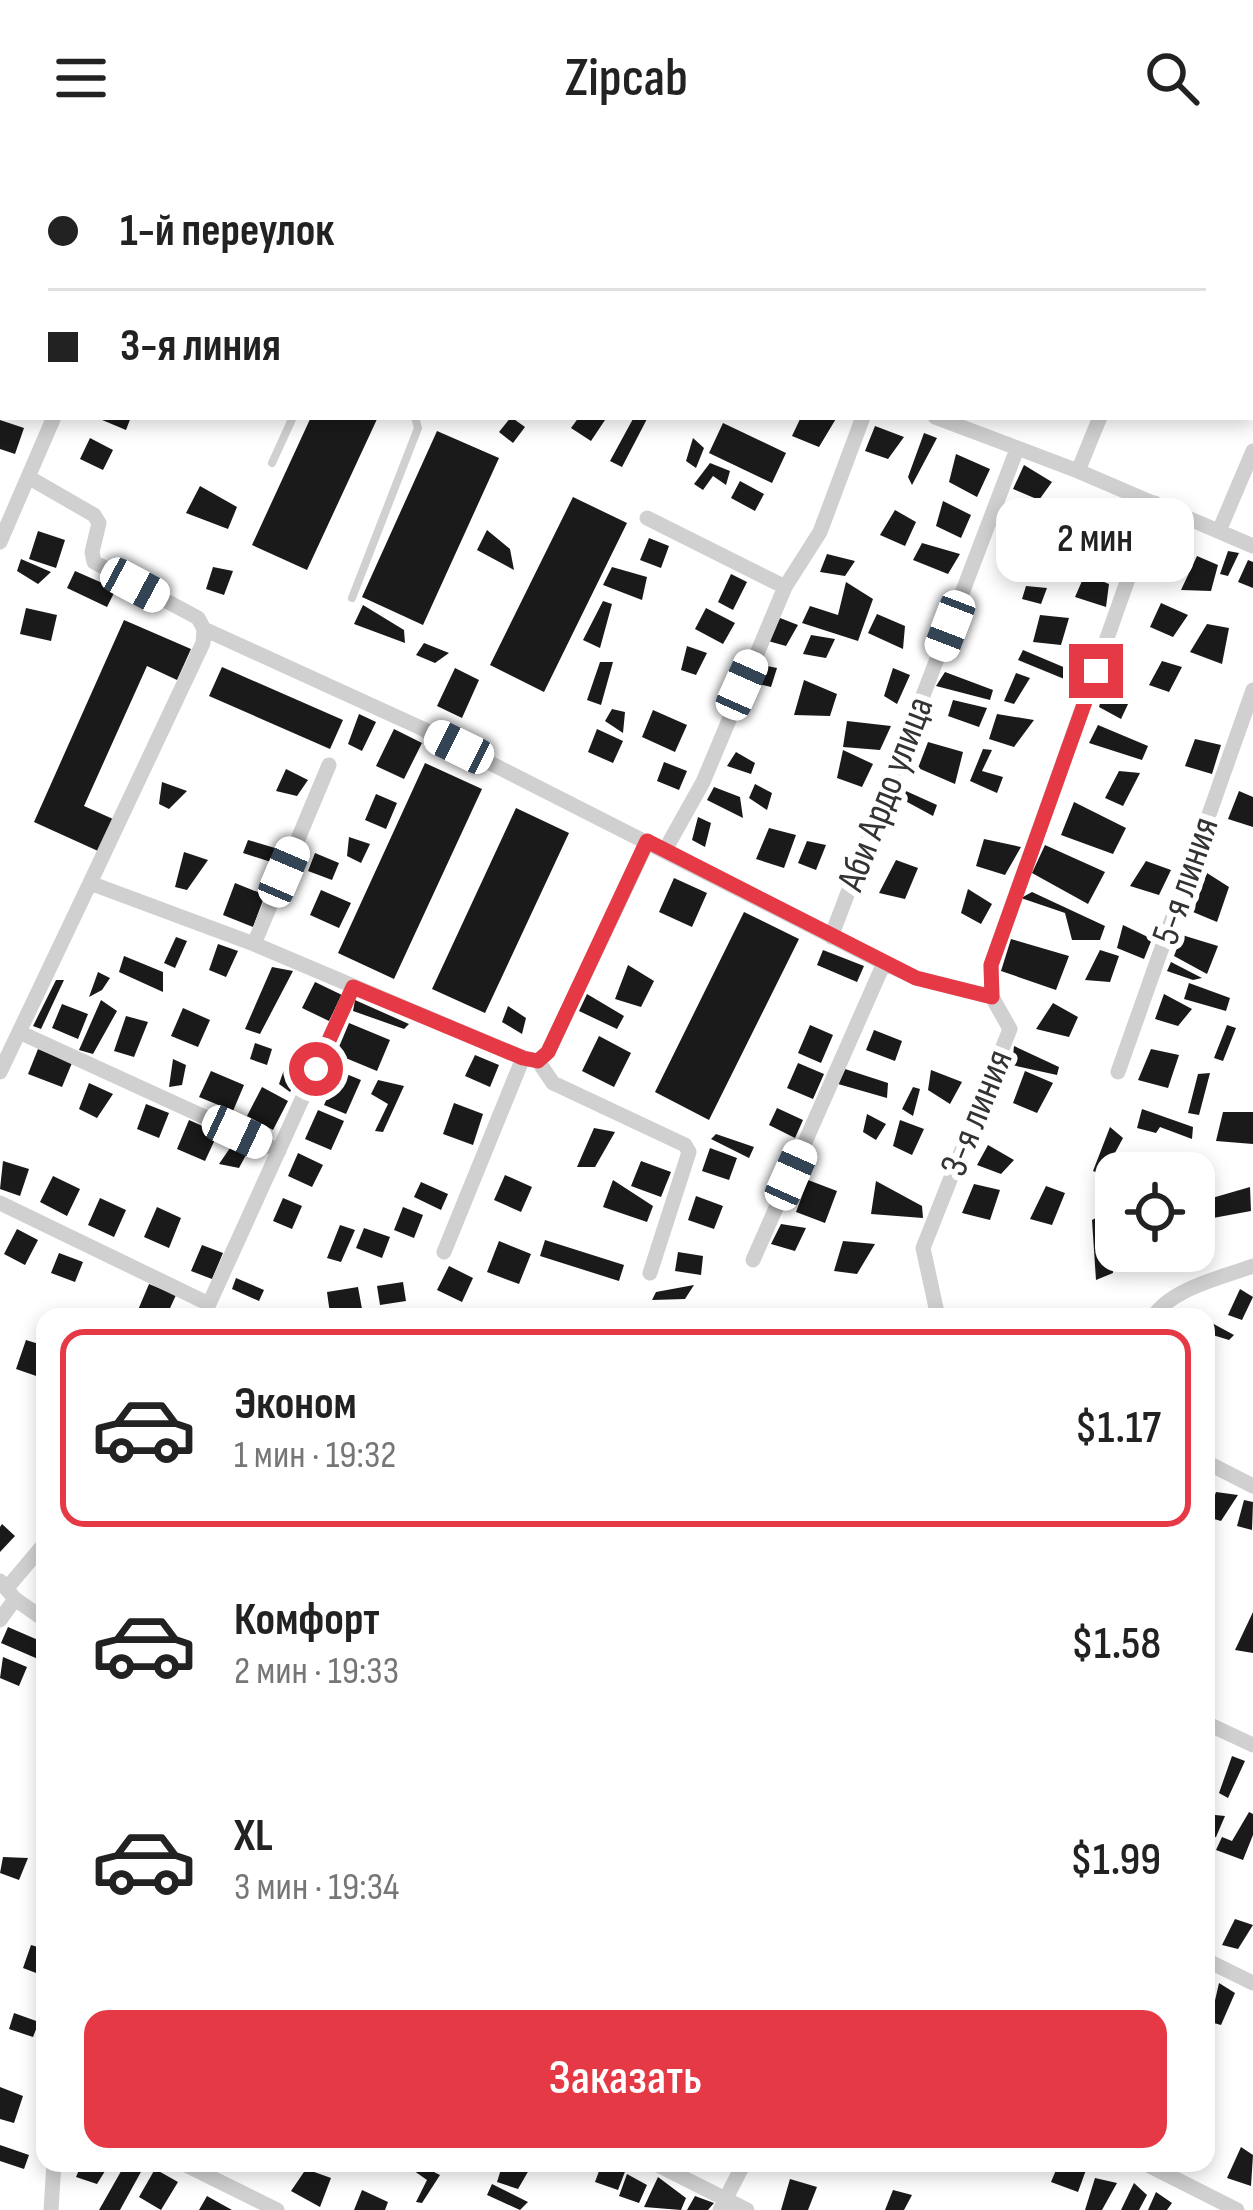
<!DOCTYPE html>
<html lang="ru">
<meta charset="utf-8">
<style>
:root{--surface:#fff;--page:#f2f2f2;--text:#222;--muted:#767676;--line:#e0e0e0;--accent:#e63946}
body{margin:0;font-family:"Sofia Sans Condensed",sans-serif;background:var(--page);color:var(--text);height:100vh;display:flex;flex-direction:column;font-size:45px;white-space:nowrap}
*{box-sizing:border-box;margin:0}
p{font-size:39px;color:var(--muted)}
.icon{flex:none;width:66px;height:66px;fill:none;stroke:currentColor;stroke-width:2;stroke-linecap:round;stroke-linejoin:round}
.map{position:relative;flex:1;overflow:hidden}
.sheet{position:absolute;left:36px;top:1152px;width:1179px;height:864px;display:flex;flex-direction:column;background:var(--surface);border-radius:24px;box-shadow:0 6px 18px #0003}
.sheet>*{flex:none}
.top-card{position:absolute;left:0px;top:0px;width:1254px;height:264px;box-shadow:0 6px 18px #0003;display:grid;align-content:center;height:264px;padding:0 48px;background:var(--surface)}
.controls{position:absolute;left:1095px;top:996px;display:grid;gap:24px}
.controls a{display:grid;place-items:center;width:120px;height:120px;border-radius:24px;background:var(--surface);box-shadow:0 6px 18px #0003;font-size:60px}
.end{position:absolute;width:54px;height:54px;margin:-27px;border:15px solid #e63946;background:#fff;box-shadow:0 0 0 6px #fff}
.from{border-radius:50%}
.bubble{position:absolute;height:84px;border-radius:24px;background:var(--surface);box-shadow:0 6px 18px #0003;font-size:39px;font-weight:600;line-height:84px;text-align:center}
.car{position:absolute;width:36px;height:72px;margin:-36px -18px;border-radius:15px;box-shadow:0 0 9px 3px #0007;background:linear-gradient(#fff 24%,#345 0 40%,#fff 0 76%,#345 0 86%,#fff 0)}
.top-card b{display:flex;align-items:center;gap:42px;height:114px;font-size:45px}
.top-card b+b{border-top:3px solid var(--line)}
.top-card i{width:30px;height:30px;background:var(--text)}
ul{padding:21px 0 0;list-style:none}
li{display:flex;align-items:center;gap:36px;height:198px;margin:0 24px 18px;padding:0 24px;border:6px solid transparent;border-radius:24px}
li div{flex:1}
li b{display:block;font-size:45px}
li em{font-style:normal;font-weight:600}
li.current{border-color:var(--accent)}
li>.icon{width:108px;height:108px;stroke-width:1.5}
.primary-button{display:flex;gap:24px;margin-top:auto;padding:24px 48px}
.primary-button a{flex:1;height:138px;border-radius:24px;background:var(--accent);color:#fff;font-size:48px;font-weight:600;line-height:138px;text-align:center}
header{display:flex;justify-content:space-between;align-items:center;height:156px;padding:0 48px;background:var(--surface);font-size:54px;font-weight:600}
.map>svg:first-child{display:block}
.building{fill:#1a1a1a}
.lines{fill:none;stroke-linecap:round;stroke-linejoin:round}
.service{stroke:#d0d0d0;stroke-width:8}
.minor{stroke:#d0d0d0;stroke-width:15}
.route{stroke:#e63946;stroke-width:15}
.labels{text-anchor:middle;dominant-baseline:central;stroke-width:12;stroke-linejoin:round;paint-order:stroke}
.street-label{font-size:39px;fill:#333;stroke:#fff}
</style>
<header><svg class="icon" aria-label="menu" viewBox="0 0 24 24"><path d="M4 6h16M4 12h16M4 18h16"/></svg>Zipcab<svg class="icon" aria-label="search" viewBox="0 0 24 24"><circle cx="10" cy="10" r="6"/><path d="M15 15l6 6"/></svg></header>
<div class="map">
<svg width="1253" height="2054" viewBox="0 0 1253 2054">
<rect width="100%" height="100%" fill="#fff"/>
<!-- building -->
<path class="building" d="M95,261H131L126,274Z
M311,261H378L307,414L252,389Z
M511,261L525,271L513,287L499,276Z
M579,261H607L591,285L571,272Z
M634,261H648L622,311L610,305Z
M801,261H837L819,291L792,280Z
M0,264L24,272L15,298L0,293Z
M723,267L786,297L772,327L709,297Z
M875,270L904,281L888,303L865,295Z
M437,275L499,302L423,469L362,441Z
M924,277L937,282L912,329L908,321Z
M90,282L113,294L103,314L80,303Z
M693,282L704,292L696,312L686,305Z
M956,298L990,313L977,341L949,326Z
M710,307L730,315L726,329L713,320L703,334L694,328Z
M1024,309L1052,326L1039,344L1013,333Z
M740,325L764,338L755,355L731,342Z
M200,330L237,351L228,373L186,357Z
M573,341L627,367L544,536L490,509Z
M943,345L971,359L961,382L936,370Z
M1057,347L1074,354L1063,384L1041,380Z
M895,354L916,366L905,390L880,379Z
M1114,360L1138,366L1126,382L1106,378Z
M1164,371L1180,380L1176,395L1158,387Z
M487,374L510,393L514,414L477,394Z
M38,375L65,384L56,412L29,403Z
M649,382L669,390L661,412L640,404Z
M922,387L960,398L948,418L913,404Z
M1021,388L1045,396L1039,420L1018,418Z
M1228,395L1239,397L1228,420L1220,418Z
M827,398L855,405L845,420L820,416Z
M1090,400L1119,414L1112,419L1086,409Z
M1197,400L1218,409L1211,435L1181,434Z
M21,403L51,416L38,428L17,415Z
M1248,404L1253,406V432L1238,426Z
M213,411L233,415L224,439L206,433Z
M612,411L647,421L642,444L603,429Z
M75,415L116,433L107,451L67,432Z
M731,418L747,426L733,454L718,446Z
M1085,418L1109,428L1106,451L1075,441Z
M846,426L873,443L858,485L802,467L810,450L838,459Z
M1026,430L1047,432L1041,448L1022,443Z
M603,445L612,448L600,492L583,484Z
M1161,447L1188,459L1173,481L1150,471Z
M363,449L404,474L405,487L354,468Z
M26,452L57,459L51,485L20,478Z
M706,452L735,467L723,488L695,473Z
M877,458L905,470L903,493L868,477Z
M1040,459L1069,462L1061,489L1033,486Z
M780,462L798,469L786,490L768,485Z
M124,464L191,493L177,524L147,510L84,650L113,663L98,695L34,666Z
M1207,468L1229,472L1222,508L1190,496Z
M811,479L835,483L826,502L803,498Z
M424,487L449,497L435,507L416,499Z
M687,490L707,497L696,519L681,514Z
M1023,494L1080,518L1074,527L1018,504Z
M1162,505L1182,511L1169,536L1149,529Z
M600,506H613L601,549L587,544Z
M757,508L777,512L771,531L746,525Z
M222,511L343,564L330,593L209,540Z
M455,512L479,524L462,562L437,550Z
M893,512L910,519L897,548L884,540Z
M945,516L993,534L990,544L936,530Z
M1016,517L1030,522L1014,548L1004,545Z
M804,524L837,538L830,560L794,559Z
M1104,533L1129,546L1121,563L1099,551Z
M953,544L987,552L979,571L948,560Z
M612,553L625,556L623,577L605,565Z
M653,554L687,569L675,596L642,581Z
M359,558L376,566L362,595L348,588Z
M997,558L1034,564L1014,591L989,583Z
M847,565L891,570L880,594L843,591Z
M1098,569L1148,590L1142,604L1089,587Z
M394,573L422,587L404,623L376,610Z
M597,573L623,585L613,607L588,596Z
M1195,583L1221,589L1212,618L1185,610Z
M928,586L963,596L955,628L918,612Z
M983,593L992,594L982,615L1003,621L997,637L970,625Z
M843,594L873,608L862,631L837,622Z
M736,596L755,607L751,618L727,610Z
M664,606L687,615L679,634L657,625Z
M425,607L482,633L394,823L338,797Z
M286,613L308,624L297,640L276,635Z
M1119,615L1140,617L1123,650L1105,642Z
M162,626L187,635L169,653L159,648Z
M755,628L772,637L767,654L749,642Z
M714,631L740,641L743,662L707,644Z
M906,635L937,649L933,660L898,641Z
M1239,635L1253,641V671L1228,663Z
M376,638L397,647L386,673L365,664Z
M1074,646L1126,672L1113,698L1061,679Z
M516,652L569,677L485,857L432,833Z
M698,661L711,667L705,691L692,684Z
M769,672L796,679L784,712L756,703Z
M349,681L370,688L361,707L347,700Z
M984,683L1021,691L1005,719L976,710Z
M248,684L275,692L271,706L243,697Z
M807,685L826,689L816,714L798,707Z
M1045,689L1105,716L1088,748L1032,717Z
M184,696L208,704L187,734L175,731Z
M315,697L339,707L332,724L308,715Z
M896,704L918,712L905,743L879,737Z
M1146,705L1171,714L1159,739L1130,730Z
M1207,717L1229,731L1217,766L1193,756Z
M674,722L707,737L692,771L659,756Z
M235,727L265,739L253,771L223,759Z
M968,733L992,748L981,768L961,757Z
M321,734L351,747L339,772L310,759Z
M1032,736L1105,770L1100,784H1072L1065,757L1021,742Z
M744,756L799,783L709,964L655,936Z
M1123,769L1152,783L1144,803L1117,792Z
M1182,779L1218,790L1207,818L1174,800Z
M176,781L187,785L175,812L164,807Z
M1011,783L1069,800L1056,834L1001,815Z
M218,788L238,795L226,821L209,814Z
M823,794L864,810L857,826L817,809Z
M1100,794L1119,800L1110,826L1085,824Z
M124,800L163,816V836L119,816Z
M1171,806L1202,822L1193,824L1167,815Z
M628,809L654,825L641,851L615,843Z
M272,811L293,815L260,878L245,873Z
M98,816L110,822L102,834L89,841Z
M56,824H64L41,873L33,870Z
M315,826L342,839L329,865L302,852Z
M1189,827L1230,842L1226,855L1184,843Z
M587,838L624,860L617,873L579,855Z
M1164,838L1192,853L1178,870L1155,863Z
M101,844L117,855L93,898L79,894Z
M355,844L409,868L404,873L353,855Z
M1053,847L1078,861L1069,881L1036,873Z
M62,848L88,858L78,883L52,872Z
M508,850L526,862L522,878L502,866Z
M183,852L210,864L198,891L171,880Z
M126,860L148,866L134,901L114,895Z
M349,867L390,884L377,915L336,898Z
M810,869L833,879L821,907L798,897Z
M1227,869L1236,872L1223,905L1214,902Z
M874,874L902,885L895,905L866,894Z
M599,880L631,897L614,931L582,915Z
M255,887L272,893L267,909L250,903Z
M1014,890L1059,911L1057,919L1012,909Z
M38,893L72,907L62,931L28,918Z
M1151,893L1179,899L1168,932L1138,924Z
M475,899L499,909L490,931L465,920Z
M173,903L186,909L182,929L169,931Z
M798,907L824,918L813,943L787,932Z
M286,908L305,913L290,936L279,928Z
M845,913L888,927L887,942L838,928Z
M931,914L962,926L950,948L928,934Z
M211,915L244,929L233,955L199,941Z
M339,915L361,924L346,958L324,949Z
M1025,915L1053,927L1037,957L1013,947Z
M1210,917L1199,959L1188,957L1198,918Z
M378,924L404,930L383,976L375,975L388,948L371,938Z
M89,927L113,938L97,962L79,953Z
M262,931L288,945L273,974L247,960Z
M913,931L920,933L913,960L902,953Z
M454,947L483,958L473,989L443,978Z
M146,948L169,957L159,982L137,973Z
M777,952L803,964L795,982L769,969Z
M1142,953L1193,971L1192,983L1160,971L1156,977L1137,972Z
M318,954L344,965L331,994L305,983Z
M1223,956H1253V988L1216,985Z
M867,958L886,968L876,984L863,976Z
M189,964L218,977L205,1005L177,993Z
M900,964L924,973L912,999L893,990Z
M1110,971L1123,982L1103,1019L1093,1015Z
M594,972L615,976L595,1011H577Z
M716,978L754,991L749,1002L711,983Z
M988,989L1014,1004L1001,1018L977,1009Z
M230,992L246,999L239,1012L219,1008Z
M710,992L737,1002L729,1024L702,1015Z
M298,997L323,1009L312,1031L288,1020Z
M3,1005L29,1013L20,1040L0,1033Z
M641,1005L671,1016L661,1041L631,1030Z
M505,1019L532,1031L521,1056L494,1044Z
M53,1020L80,1033L67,1060L40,1046Z
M613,1024L653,1050L647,1066L603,1051Z
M808,1024L837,1035L825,1067L796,1056Z
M876,1025L922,1050L923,1062L871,1058Z
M421,1026L448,1038L441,1054L414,1041Z
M974,1028L1000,1034L990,1064L962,1057Z
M1046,1030L1065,1037L1052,1069L1030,1063Z
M1250,1031L1251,1055L1213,1062L1212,1042Z
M696,1040L723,1050L714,1073L688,1064Z
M100,1042L126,1054L114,1081L88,1069Z
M283,1042L302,1050L292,1073L273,1065Z
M157,1051L181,1062L169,1092L144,1081Z
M403,1051L423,1059L414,1082L394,1074Z
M1111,1054L1113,1117L1096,1124L1092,1064Z
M781,1068L806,1072L795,1095L771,1088Z
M340,1069L355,1074L341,1106L327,1102Z
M364,1072L390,1081L382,1102L356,1092Z
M17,1073L38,1084L25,1109L4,1098Z
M545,1084L624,1109L619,1125L540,1100Z
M499,1085L531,1098L519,1128L487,1116Z
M843,1085L875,1088L857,1118L834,1115Z
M202,1089L223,1097L212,1123L191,1115Z
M678,1096L703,1100L701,1119L675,1115Z
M59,1097L83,1106L75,1126L51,1117Z
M449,1110L473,1122L462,1146L437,1134Z
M236,1122L264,1134L259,1145L232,1133Z
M403,1126L406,1145L380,1149L377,1130Z
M149,1128L176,1139L166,1161L138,1154Z
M694,1129L685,1143L652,1144L656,1136Z
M358,1131L362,1153L330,1158L327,1136Z
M1240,1133L1253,1141L1242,1164L1228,1159Z
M1210,1166L1234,1179L1229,1184L1206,1177Z
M26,1184L45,1190V1223L16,1213Z
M1216,1336L1238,1339L1221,1365L1207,1361Z
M1244,1344L1253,1346L1252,1374L1237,1370Z
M2,1368L15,1380L0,1396V1371Z
M1253,1456V1497L1235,1494Z
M8,1471L45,1487V1506L1,1487Z
M3,1501L27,1511L19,1530L0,1522Z
M1232,1600L1245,1605L1228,1642L1219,1637Z
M1249,1656L1253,1658V1679L1243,1704L1216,1694L1222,1681L1232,1685Z
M1215,1659L1225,1660L1216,1681L1206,1683Z
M3,1701L28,1702L19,1724L0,1717Z
M1235,1763L1253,1769L1238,1793L1222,1789Z
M31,1789L45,1793L44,1820L23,1812Z
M1219,1827L1235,1837L1221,1869L1210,1866Z
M14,1857L39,1866L33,1881L9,1873Z
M0,1931L23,1940L14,1967L0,1963Z
M0,1989L29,1999L24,2013L0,2005Z
M1241,1991L1253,1999L1251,2030L1227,2022Z
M82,2007H110L97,2028L76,2021Z
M416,2007L440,2019L422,2047L416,2046L427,2024L410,2012Z
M503,2007H533L518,2033L497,2026Z
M602,2007L626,2013L618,2034L595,2026Z
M1059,2007L1086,2014L1078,2036L1051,2026Z
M124,2010L142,2014L120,2054H99Z
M155,2013L178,2026L161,2054L139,2041Z
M306,2013L331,2022L320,2051L291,2035Z
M627,2018L647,2029L639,2047L619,2040Z
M658,2021L686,2042L681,2054L644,2051Z
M1095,2022L1117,2027L1102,2054H1085Z
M790,2023L817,2031L808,2054H781Z
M1134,2027L1147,2039L1139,2054H1121Z
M492,2028L528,2046L520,2054L487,2039Z
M362,2034L388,2046L385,2054H354Z
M893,2034L912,2039L904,2054H885Z
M1156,2036L1172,2047L1167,2054H1148Z
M207,2040L232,2054H199Z
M695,2040L714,2047L708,2054H687Z"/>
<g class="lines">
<!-- service -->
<path class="service" d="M272,307L293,261
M352,442L418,272L415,261"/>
<!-- minor -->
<path class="minor" d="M51,0L57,3
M162,3L163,0
M715,3L716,0
M869,3L870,0
M1053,3L1054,0
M1203,3L1204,0
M935,261L1078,315L1253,390
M1078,315L1100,261
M28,321L94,359L99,367L92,396L94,406L198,462L204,473L203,487L90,727
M647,362L785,431
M1219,375L1253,295
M0,386L54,261
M204,473L421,572L884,807L916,822L992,841
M665,694L703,626L785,431L820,376L863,261
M831,781L1017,293
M254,788L329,609
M19,876L279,995
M538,905L553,927L685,989L689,996L650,1117
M0,916L90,727L254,788L523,902L538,905L548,896L648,685
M1118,916L1253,534
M0,1047L209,1148L353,831
M444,1096L523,902
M753,1104L884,807
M938,1161L923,1092L1010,873L992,841L991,809L1155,347
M1153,1161C1172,1132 1221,1122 1253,1110
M1206,1306L1253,1330
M0,1425L15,1443L45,1464
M7,1432L45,1387
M0,1464L15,1443
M1206,1567L1253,1589
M1206,1804L1253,1827
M182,2007L277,2054
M654,2007L747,2054
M1144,2007L1237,2054
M51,2054L54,2007
M720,2054L744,2007"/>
</g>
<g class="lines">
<!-- route -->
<path class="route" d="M316,913L353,831L523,902L538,905L548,896L647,685L916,822L992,841L991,809L1096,515"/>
</g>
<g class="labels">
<!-- street labels -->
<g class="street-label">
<text transform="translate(886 638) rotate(-69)">Аби Ардо улица</text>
<text transform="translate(1186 725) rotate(-71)">5-я линия</text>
<text transform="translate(977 957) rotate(-68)">3-я линия</text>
</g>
</g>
</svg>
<div class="controls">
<a><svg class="icon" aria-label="locate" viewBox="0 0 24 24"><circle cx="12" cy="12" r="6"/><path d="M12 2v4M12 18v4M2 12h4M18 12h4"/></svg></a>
</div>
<i class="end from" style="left:316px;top:913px"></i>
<i class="end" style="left:1096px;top:515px"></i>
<div class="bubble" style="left:996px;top:342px;width:198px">2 мин</div>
<i class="car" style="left:135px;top:429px;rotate:118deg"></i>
<i class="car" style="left:950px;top:470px;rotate:201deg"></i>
<i class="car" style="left:742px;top:529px;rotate:24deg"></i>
<i class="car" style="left:459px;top:591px;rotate:296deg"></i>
<i class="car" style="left:284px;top:716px;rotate:23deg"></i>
<i class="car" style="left:237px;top:976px;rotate:115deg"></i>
<i class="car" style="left:791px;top:1019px;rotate:24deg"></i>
<div class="top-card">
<b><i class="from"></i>1-й переулок</b>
<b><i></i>3-я линия</b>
</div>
<section class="sheet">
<ul>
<li class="current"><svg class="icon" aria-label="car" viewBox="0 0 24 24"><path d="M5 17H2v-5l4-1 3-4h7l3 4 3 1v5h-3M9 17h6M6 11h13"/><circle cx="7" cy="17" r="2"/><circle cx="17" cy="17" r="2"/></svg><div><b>Эконом</b><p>1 мин · 19:32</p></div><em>$1.17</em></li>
<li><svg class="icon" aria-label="car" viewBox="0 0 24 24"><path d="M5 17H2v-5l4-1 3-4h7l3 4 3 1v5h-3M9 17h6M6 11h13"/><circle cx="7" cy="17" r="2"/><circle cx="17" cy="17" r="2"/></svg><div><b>Комфорт</b><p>2 мин · 19:33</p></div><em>$1.58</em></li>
<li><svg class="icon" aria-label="car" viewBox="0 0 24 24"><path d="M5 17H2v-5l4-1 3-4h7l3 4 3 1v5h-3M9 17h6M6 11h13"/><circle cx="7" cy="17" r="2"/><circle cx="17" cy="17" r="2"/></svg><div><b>XL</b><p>3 мин · 19:34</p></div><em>$1.99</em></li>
</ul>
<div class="primary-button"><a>Заказать</a></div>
</section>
</div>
